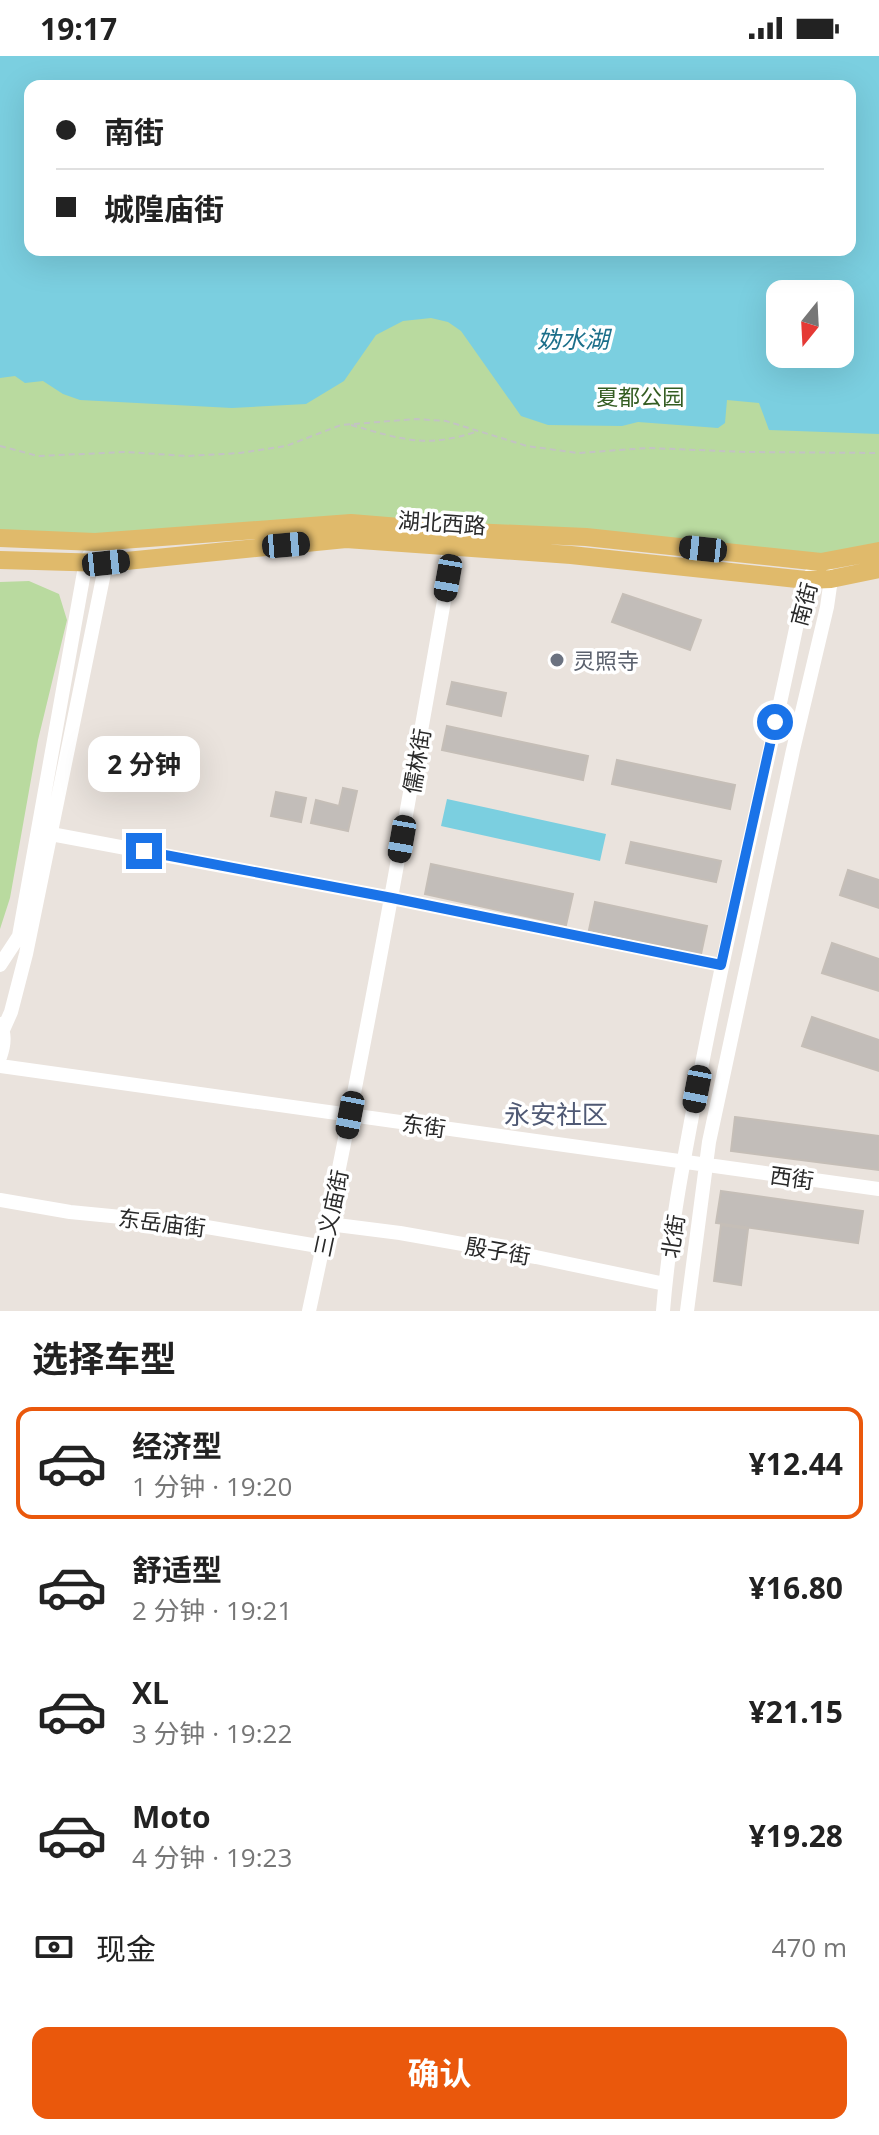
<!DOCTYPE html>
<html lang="zh">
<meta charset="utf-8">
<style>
:root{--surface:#fff;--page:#f6f6f6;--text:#222;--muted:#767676;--line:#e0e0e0;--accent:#ea580c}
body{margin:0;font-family:"Open Sans","Noto Sans SC",sans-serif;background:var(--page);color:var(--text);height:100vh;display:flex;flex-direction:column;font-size:30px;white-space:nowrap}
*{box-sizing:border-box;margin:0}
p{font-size:26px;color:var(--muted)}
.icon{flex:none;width:44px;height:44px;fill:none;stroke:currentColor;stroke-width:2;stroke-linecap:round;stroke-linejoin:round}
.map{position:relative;height:1255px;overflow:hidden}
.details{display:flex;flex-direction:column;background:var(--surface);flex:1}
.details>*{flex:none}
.guide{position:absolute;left:24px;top:24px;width:832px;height:176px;border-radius:16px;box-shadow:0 8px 32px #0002;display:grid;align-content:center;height:176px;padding:0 32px;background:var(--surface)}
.needle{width:52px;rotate:198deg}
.buttons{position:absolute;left:766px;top:224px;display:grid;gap:16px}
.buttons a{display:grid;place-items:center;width:88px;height:88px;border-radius:16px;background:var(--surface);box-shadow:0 8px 32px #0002;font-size:40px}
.end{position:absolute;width:36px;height:36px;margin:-18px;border:10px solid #1a73e8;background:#fff;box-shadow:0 0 0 4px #fff}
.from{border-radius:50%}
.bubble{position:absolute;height:56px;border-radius:16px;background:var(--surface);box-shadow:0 8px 32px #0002;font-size:26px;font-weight:700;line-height:56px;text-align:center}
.car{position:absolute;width:24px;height:48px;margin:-24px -12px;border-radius:10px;box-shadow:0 0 6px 2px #0007;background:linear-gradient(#222 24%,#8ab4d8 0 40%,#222 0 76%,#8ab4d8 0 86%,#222 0)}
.guide b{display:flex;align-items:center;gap:28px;height:76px;font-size:30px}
.guide b+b{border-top:2px solid var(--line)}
.guide i{width:20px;height:20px;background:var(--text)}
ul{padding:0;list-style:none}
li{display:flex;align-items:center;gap:24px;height:112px;margin:0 16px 12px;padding:0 16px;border:4px solid transparent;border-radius:16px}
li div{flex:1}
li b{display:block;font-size:30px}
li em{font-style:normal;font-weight:700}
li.on{border-color:var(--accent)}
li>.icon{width:72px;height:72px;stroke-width:1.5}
h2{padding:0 32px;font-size:36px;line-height:96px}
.pay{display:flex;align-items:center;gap:20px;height:88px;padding:0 32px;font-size:30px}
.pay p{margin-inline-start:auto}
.button{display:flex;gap:16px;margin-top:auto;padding:16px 32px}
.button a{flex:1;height:92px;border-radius:16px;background:var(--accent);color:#fff;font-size:32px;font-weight:700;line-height:92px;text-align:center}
.status{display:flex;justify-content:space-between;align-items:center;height:56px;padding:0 40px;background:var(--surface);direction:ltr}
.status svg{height:22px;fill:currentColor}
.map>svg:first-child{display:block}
.green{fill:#b9da9f;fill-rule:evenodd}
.water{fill:#7bcfe0;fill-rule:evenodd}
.building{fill:#c2bdb9;stroke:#c5beb7;stroke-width:2}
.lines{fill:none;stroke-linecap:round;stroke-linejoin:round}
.path{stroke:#c3c3c3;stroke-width:2;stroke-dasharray:6 4;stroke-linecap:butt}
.minor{stroke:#fff;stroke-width:14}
.major{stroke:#e0ba6b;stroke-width:18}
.route{stroke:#1a73e8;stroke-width:10}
.worship-dot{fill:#6b7280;stroke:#fff;stroke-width:3}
.labels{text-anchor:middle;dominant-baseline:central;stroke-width:7;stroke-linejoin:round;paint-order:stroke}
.park-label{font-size:22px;fill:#345d22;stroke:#fff}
.street-label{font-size:22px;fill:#292929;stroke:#fff}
.worship-label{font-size:22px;fill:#5b616d;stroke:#fff;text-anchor:start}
.water-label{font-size:24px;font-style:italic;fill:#1c6f8a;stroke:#fff}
.quarter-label{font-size:26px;fill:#4f5974;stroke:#fff}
</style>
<div class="status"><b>19:17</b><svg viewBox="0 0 49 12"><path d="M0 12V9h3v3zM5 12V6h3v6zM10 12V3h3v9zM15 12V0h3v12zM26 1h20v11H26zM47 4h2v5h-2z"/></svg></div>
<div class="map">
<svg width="879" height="1255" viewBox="0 0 879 1255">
<rect width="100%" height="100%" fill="#eae3dd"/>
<!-- green -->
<path class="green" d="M0,0H879V492L821,506L586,481L0,482ZM30,30H850V194H30ZM780,238H840V298H780Z
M29,525L59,538L67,564L38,684L10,842L0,873V526Z"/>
<!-- water -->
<path class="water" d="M0,0H879V378L769,374L759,347L727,344L725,367L718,372L638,366L622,370L548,369L521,360L461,275L448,266L431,262L403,265L376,279L344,325L306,348L232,352L80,344L63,338L43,325L25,327L15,320L0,322ZM30,30H850V194H30ZM780,238H840V298H780Z
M447,743L606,778L600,805L441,770Z"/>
<!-- building -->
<path class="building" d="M623,538L701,564L690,594L612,566Z
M452,626L506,637L501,660L447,648Z
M447,670L588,700L583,724L442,694Z
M617,704L735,729L730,753L612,728Z
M343,732L357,735L348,775L311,767L316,744L339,750Z
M276,736L306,742L301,766L271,760Z
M631,786L721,805L716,826L626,807Z
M431,808L573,838L566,869L425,838Z
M848,814L879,824V852L840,839Z
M595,846L707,870L701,898L589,874Z
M832,887L879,903V935L822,917Z
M812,961L879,984V1015L802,990Z
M735,1061L879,1080V1114L731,1095Z
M721,1135L863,1155L858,1187L716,1167Z
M721,1169L748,1173L741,1229L714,1225Z"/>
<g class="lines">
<!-- path -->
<path class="path" d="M351,369C401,383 426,393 478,375
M0,390L38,400L126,396L187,400L240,397L286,390L341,369L416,363L446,365L527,390L578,397L648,392L746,396L879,397"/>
<!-- minor -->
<path class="minor" d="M51,778L392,842L721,909
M0,909L19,880L86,505L90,498
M0,968C6,979 4,990 0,1001
M3,974L11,956L26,898L106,507L95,486
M0,1010L879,1133
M0,1144L70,1156L183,1167L324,1191
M329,1168L400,1177L536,1201L665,1228
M309,1255C362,1012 405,767 448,522V481
M663,1255C669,1180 683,1107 697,1034C729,863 772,694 806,524L812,517
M687,1255L709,1086L793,694L827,551L831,523L826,515"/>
<!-- major -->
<path class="major" d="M0,482L95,486L351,467L448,475L586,481L821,506L879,495
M0,504L106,507L346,483L571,499L806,524L831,523L879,513"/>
</g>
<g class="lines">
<!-- route -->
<path class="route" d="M144,795L392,842L721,909L775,666"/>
</g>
<!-- markers -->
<circle class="worship-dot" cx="557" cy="604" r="8"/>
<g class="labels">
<!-- park labels -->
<g class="park-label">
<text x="640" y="340">夏都公园</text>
</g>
<!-- street labels -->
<g class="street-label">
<text transform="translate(442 466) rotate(4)">湖北西路</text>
<text transform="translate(803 548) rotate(-75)">南街</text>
<text transform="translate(416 705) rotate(-80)">儒林街</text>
<text transform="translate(424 1069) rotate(8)">东街</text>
<text transform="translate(792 1121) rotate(8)">西街</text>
<text transform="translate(330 1157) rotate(-78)">三义庙街</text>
<text transform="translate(162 1166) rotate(7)">东岳庙街</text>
<text transform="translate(672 1180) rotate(-81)">北街</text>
<text transform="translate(498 1194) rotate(10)">殷子街</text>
</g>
<!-- worship labels -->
<g class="worship-label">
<text x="573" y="604">灵照寺</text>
</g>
<!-- water labels -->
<g class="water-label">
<text x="573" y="282">妫水湖</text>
</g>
<!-- quarter labels -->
<g class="quarter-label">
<text x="556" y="1058">永安社区</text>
</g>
</g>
</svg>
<div class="buttons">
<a><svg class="needle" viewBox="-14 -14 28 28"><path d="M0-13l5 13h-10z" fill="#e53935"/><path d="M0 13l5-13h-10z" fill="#767676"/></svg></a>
</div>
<i class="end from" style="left:775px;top:666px"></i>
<i class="end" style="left:144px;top:795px"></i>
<div class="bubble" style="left:88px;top:680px;width:112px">2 分钟</div>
<i class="car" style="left:286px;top:489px;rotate:85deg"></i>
<i class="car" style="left:703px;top:493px;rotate:276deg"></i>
<i class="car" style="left:106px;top:507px;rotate:84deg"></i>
<i class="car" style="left:448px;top:522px;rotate:190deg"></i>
<i class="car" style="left:402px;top:783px;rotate:190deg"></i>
<i class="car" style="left:697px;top:1033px;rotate:191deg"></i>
<i class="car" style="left:350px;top:1059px;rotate:191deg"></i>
<div class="guide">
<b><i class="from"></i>南街</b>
<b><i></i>城隍庙街</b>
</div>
</div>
<section class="details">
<h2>选择车型</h2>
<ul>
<li class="on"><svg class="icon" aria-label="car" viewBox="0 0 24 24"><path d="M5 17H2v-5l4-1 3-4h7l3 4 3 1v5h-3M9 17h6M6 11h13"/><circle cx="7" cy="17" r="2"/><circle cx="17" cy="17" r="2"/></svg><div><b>经济型</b><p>1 分钟 · 19:20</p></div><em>¥12.44</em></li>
<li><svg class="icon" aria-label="car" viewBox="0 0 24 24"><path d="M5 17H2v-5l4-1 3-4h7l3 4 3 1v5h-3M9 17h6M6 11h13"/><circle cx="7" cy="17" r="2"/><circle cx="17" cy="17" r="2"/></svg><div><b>舒适型</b><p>2 分钟 · 19:21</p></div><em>¥16.80</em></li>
<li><svg class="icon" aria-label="car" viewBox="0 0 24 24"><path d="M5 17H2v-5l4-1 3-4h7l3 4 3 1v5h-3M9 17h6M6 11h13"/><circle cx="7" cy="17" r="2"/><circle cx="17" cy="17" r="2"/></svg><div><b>XL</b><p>3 分钟 · 19:22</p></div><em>¥21.15</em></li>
<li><svg class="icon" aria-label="car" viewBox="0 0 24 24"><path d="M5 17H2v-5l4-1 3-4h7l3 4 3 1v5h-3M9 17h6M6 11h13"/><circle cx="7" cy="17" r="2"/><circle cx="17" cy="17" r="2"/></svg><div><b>Moto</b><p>4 分钟 · 19:23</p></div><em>¥19.28</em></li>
</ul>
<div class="pay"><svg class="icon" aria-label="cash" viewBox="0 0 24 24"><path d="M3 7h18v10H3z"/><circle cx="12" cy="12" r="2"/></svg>现金<p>470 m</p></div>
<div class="button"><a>确认</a></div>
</section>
